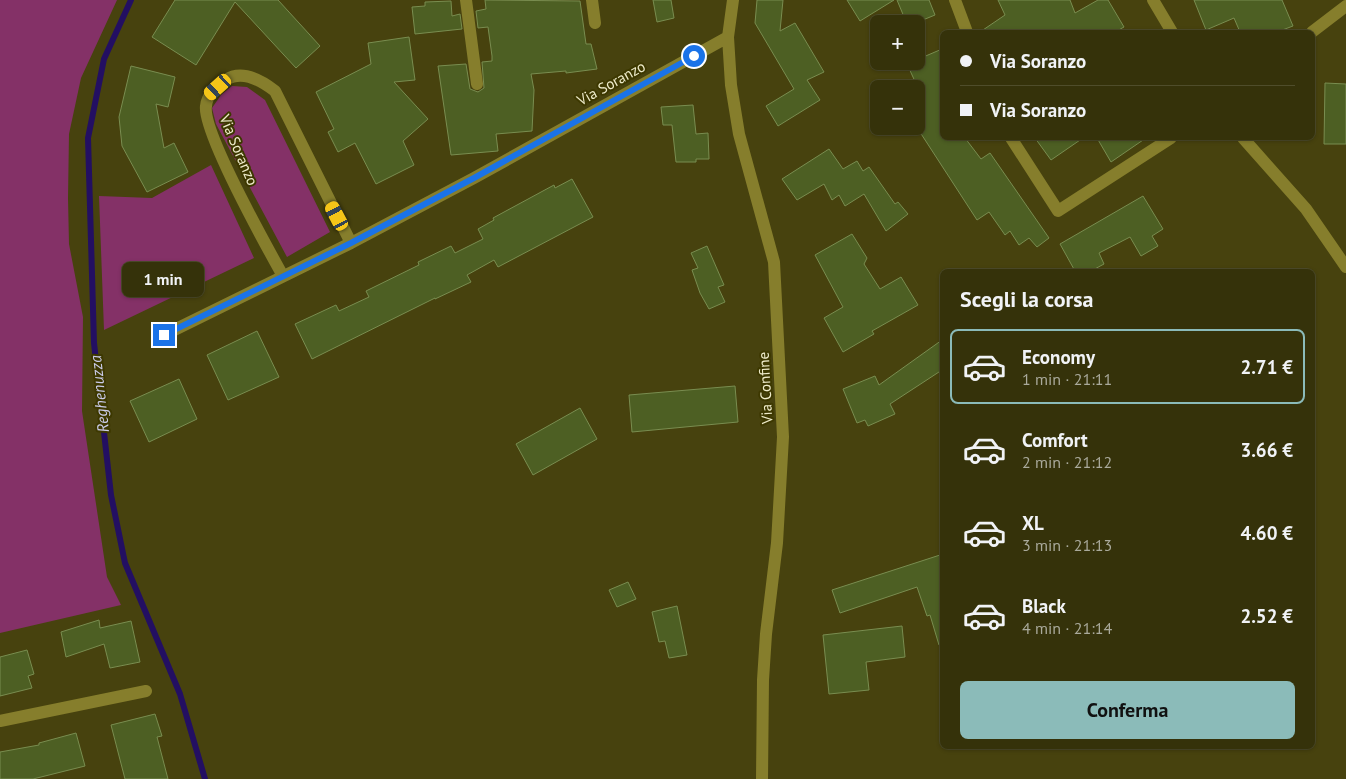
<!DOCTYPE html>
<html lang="it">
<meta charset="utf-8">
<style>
:root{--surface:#35320a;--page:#3d3a13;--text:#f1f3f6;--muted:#aaaa9c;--line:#4f4d2b;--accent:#8bbbb9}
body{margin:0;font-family:"PT Sans",sans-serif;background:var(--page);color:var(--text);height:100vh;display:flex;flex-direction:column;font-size:19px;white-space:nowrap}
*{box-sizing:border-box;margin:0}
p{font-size:16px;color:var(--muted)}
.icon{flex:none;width:28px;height:28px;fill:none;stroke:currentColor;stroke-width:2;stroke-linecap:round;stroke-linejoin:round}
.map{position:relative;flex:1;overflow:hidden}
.sheet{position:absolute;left:940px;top:269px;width:375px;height:480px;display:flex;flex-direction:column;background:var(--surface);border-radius:8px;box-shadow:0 1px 4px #0004,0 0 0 1px var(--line)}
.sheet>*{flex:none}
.top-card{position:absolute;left:940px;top:30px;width:375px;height:110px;border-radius:8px;box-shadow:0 1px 4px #0004,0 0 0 1px var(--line);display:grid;align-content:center;height:110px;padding:0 20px;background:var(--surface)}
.buttons{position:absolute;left:870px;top:15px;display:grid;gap:10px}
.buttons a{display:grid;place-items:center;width:55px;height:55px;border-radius:8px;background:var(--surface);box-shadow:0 1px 4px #0004,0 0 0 1px var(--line);font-size:25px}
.end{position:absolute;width:22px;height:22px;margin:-11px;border:6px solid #1a73e8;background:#fff;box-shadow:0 0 0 2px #fff}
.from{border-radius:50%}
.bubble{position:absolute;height:35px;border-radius:8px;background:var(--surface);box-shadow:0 1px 4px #0004,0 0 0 1px var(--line);font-size:16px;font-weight:600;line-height:35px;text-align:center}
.car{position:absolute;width:15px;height:30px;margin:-15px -8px;border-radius:6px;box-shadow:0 0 4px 1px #0007;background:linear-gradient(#f5c518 24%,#345 0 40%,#f5c518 0 76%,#345 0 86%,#f5c518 0)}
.top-card b{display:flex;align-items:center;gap:18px;height:48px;font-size:19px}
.top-card b+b{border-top:1px solid var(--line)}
.top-card i{width:12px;height:12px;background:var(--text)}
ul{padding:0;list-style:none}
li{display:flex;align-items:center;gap:15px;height:75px;margin:0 10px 8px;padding:0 10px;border:2px solid transparent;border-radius:8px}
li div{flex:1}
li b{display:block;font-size:19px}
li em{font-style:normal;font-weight:600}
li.current{border-color:var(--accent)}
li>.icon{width:45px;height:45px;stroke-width:1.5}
h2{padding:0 20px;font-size:22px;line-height:60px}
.primary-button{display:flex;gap:10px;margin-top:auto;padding:10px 20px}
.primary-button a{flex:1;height:58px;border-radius:8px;background:var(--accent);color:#111;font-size:20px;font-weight:600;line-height:58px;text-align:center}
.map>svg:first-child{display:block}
.green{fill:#843167}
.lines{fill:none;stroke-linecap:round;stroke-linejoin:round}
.stream{stroke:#230f62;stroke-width:6}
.building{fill:#4d5f23;stroke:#798d50}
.minor{stroke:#867e2c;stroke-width:12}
.route{stroke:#1a73e8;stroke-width:6}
.labels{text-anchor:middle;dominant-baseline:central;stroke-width:4;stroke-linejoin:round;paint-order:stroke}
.street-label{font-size:15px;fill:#efeccb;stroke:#3d3800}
.water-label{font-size:16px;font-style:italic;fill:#cbcce9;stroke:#3d3800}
</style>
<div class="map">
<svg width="1346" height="779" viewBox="0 0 1346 779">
<rect width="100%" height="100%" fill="#47420e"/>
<!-- green -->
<path class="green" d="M0,0H117L81,78L69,134L68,198L69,244L83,317L82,411L107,577L121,605L0,633Z
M232,86L247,87L265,100L330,232L287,257L216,124L212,108L221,95Z
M211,165L254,258L104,330L99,196L152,198Z"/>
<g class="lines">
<!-- stream -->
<path class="stream" d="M131,0L104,59L88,138L94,343L111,495L125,563L180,694L205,779"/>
</g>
<!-- building -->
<path class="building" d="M175,0H278L320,46L296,68L235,2L196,65L152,37Z
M485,0L580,1L586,44H591L597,69L566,73V71L531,74L534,90L532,131L496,134L498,151L451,155L438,66L466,64L470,89L478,92L484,88L482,62L492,61V56L488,27L478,28L476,11L486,9Z
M653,0H671L674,18L657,22Z
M757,0H783L780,31L795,23L824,72L807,80L820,100L778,126L766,106L794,89L755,23Z
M847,0H894L860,21Z
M897,0H929L935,15L913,24H907Z
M998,0H1070L1075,13L1098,0H1108L1124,27L1115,32H980L1005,15Z
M1194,0H1282L1293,26L1277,32H1240L1234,18L1206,30Z
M451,1L452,16L460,14L462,29L415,34L412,7L425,6V2Z
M409,37L415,80L394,82L428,119L403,141L414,165L376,184L355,143L338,152L328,132L334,129L316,92L371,64L368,43Z
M942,49V138H965L981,159L990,153L1049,238L1037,247L1029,238L1019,245L1010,231L1005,235L989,212L977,220L916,126V106L924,101L907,64Z
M131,66L175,77L168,107L156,104L164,148L174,143L188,172L147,192L122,146L119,117Z
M1325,83L1346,84V144H1324Z
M693,105L696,134L708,133L709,159H696V162H676L672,125H663L661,107Z
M1035,138H1083L1051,160Z
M1097,138H1146L1111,162Z
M829,149L843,169L857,161L863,171L869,167L895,204L898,202L908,214L886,231L864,194L845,206L839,195L832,200L824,184L797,200L782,179Z
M572,179L593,217L498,267L494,260L467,275L471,282L435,299V298L312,359L295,324L336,305L339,311L369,297L366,291L419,265L418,262L451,246L455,253L483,239L478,229L494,220L493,218L554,185L555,188Z
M1143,196L1163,229L1152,236L1158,246L1141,256L1130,237L1099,253L1104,264L1091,271H1075L1060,244Z
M852,234L867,258L864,264L880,289L901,277L918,305L872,331L874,334L843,352L824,318L843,307L815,255Z
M707,246L724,285L718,287L725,302L709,309L700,293L692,270L698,268L691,253Z
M257,331L279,377L228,400L207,355Z
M942,340V370L890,404L895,414L868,426L865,420L857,423L843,389L875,376L879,385Z
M179,379L197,419L149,442L130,401Z
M735,386L738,422L632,432L629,395Z
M580,408L597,439L533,475L516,444Z
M940,555L942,563V644L939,645L930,615L927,616L917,587L840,613L832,590Z
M628,582L636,599L617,607L609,590Z
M677,606L687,655L669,658L665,641L659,642L652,612Z
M99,620L100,628L131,621L140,662L110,668L104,644L66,657L61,632Z
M902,626L905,657L866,662L869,690L829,694L823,635Z
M27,650L34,674L28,676L32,688L0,696V657Z
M155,714L162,736L157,737L168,779H125L111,725Z
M76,733L85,766L33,779H0V752L39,745V743Z"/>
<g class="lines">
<!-- minor -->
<path class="minor" d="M466,0L477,84
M592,0L595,23
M733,0L728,37L731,85L739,134L774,262L783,437L777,543L766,634L763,680L762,779
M955,0L967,32
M1153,0L1172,32
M1312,32L1346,6
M1011,138L1058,211L1171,138
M1243,138L1306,209L1346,267
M283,276C268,249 202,131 206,106C207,95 217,85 226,80C242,69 262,81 275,91L351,243
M164,335L351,243L474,178L728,37
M0,721L146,691"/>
</g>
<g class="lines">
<!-- route -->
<path class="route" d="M164,335L351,243L474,178L694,56"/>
</g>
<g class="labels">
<!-- street labels -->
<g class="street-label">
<text transform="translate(611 83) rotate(-29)">Via Soranzo</text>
<text transform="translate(239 150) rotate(67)">Via Soranzo</text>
<text transform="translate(765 388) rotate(-93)">Via Confine</text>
</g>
<!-- water labels -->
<g class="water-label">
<text transform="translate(99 394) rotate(-96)">Reghenuzza</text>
</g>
</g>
</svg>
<div class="buttons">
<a>+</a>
<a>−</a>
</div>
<i class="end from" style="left:694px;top:56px"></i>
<i class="end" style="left:164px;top:335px"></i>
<div class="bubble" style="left:122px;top:262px;width:82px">1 min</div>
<i class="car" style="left:218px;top:87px;rotate:228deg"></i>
<i class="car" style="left:337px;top:216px;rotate:332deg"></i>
<div class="top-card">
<b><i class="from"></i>Via Soranzo</b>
<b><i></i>Via Soranzo</b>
</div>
<section class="sheet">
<h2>Scegli la corsa</h2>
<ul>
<li class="current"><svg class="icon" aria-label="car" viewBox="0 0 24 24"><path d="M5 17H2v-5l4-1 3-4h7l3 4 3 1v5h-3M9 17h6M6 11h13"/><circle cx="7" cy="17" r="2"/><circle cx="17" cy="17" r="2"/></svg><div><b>Economy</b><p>1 min · 21:11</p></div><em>2.71 €</em></li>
<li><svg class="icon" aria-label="car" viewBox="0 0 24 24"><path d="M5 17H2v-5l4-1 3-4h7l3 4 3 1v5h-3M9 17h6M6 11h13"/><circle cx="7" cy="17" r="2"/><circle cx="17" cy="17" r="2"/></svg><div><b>Comfort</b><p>2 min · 21:12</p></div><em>3.66 €</em></li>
<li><svg class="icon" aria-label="car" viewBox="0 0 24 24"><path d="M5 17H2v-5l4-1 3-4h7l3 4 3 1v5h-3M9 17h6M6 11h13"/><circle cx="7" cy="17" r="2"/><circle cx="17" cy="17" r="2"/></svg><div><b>XL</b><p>3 min · 21:13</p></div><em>4.60 €</em></li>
<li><svg class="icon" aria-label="car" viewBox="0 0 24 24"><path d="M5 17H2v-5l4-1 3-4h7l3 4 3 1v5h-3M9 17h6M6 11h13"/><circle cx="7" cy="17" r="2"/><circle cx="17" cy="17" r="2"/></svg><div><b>Black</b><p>4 min · 21:14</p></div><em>2.52 €</em></li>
</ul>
<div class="primary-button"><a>Conferma</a></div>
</section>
</div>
